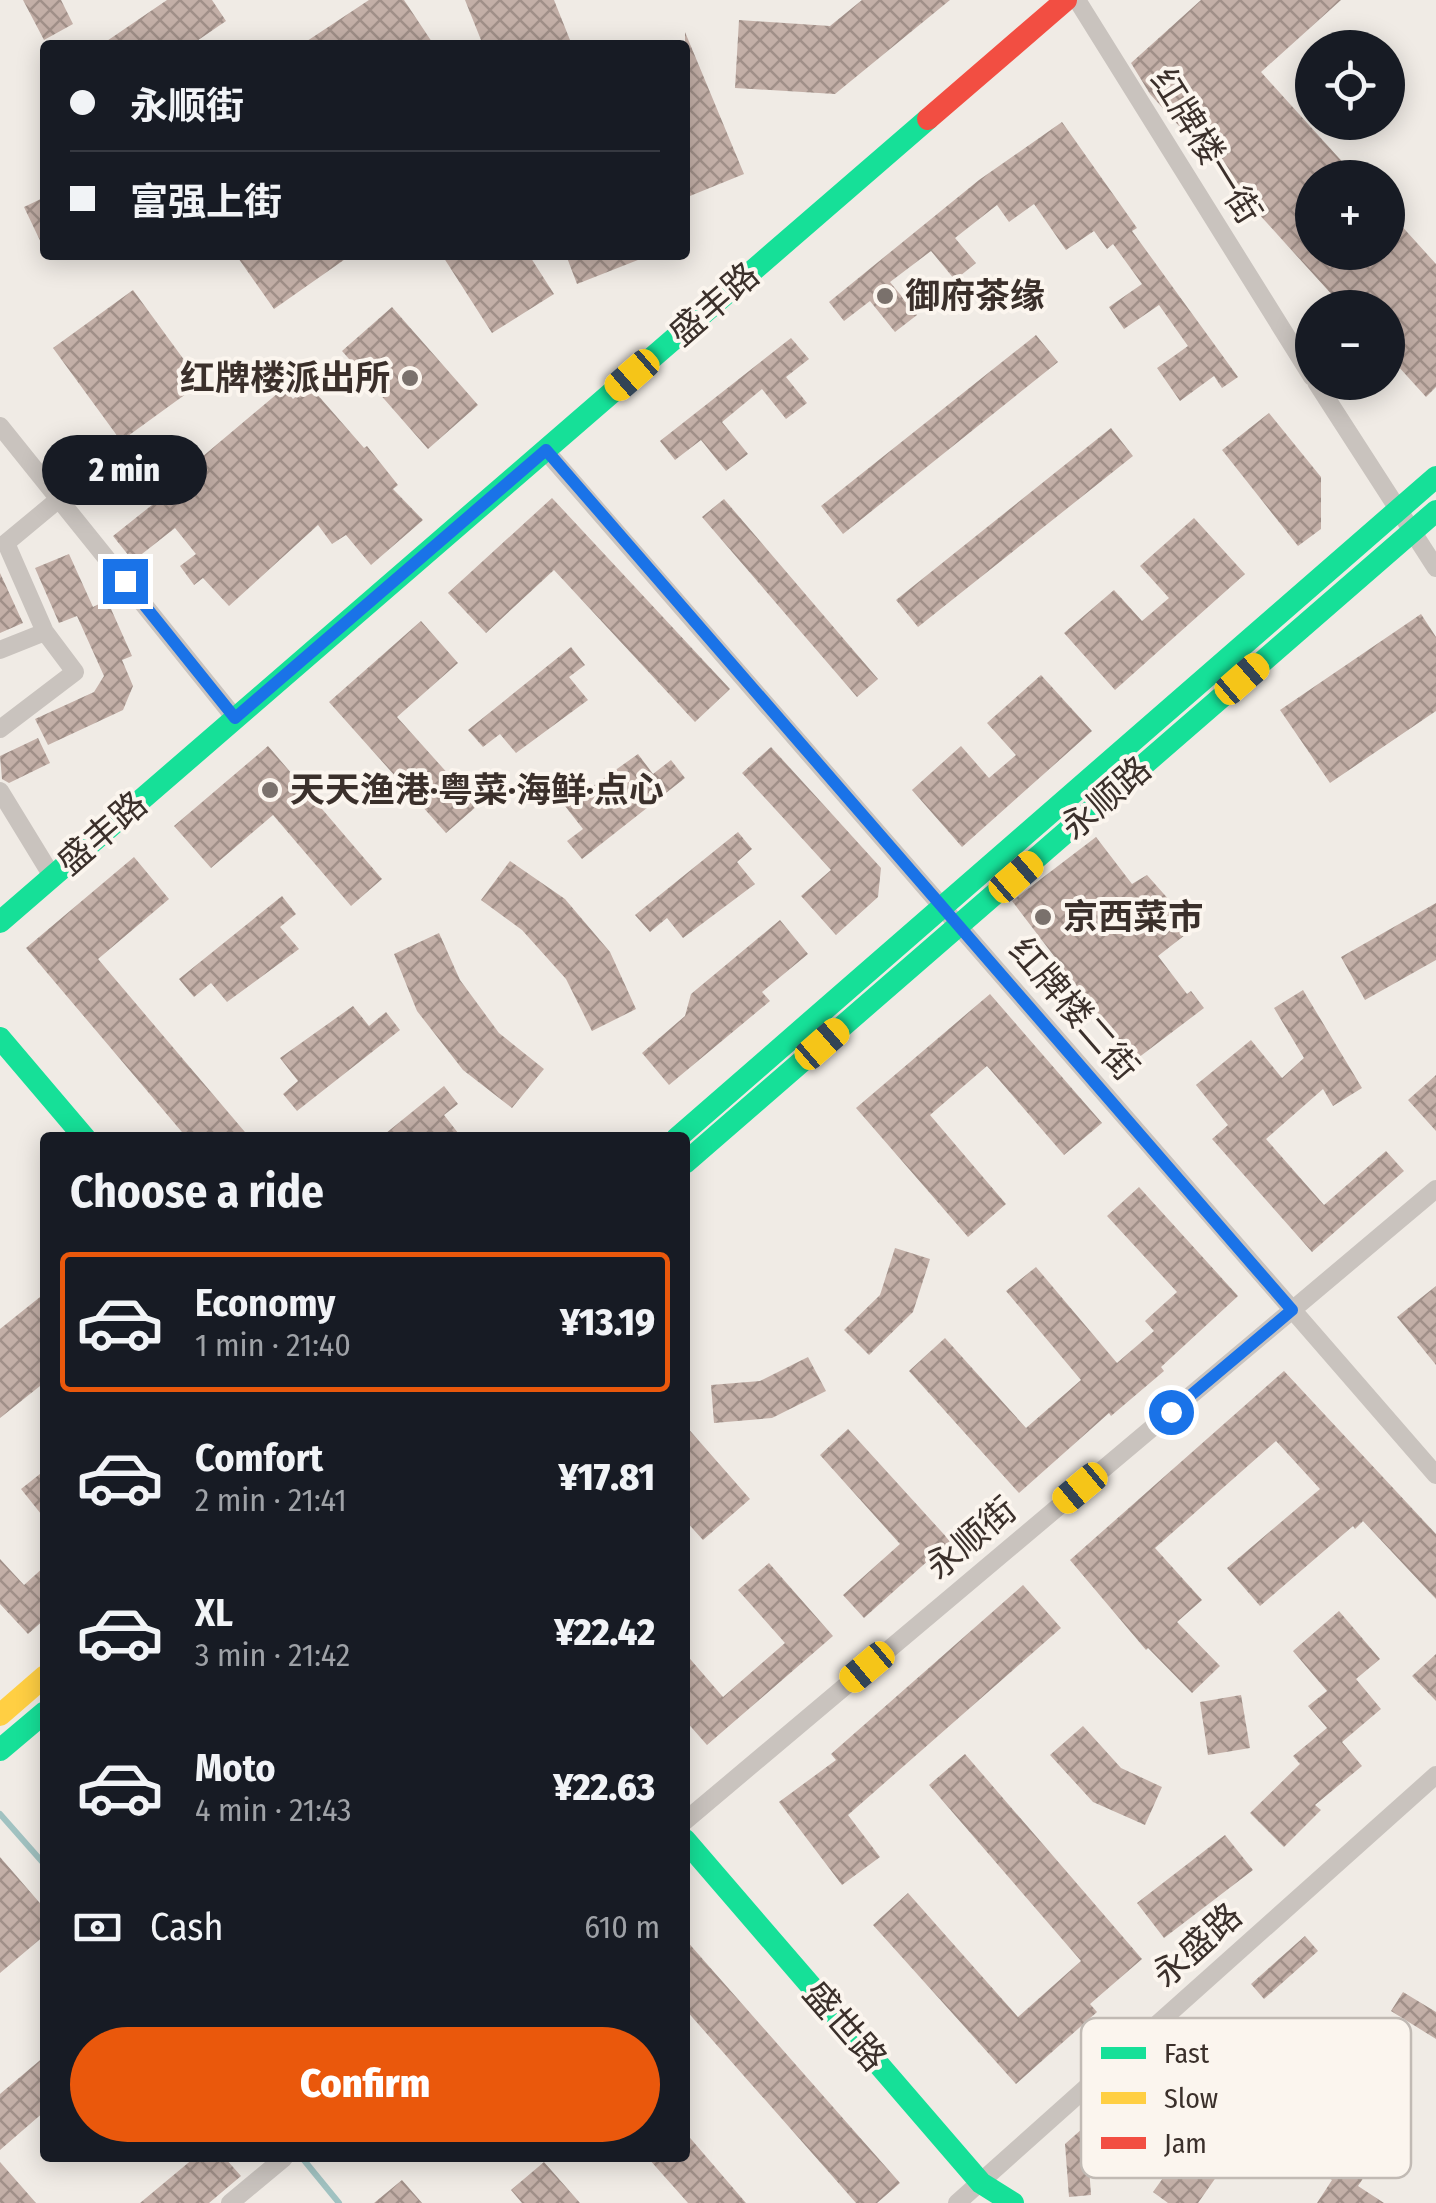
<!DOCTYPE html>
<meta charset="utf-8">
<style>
:root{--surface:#171b24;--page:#242831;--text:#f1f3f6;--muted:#9ea1a6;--line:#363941;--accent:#ea580c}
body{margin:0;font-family:"Fira Sans Condensed","Noto Sans SC",sans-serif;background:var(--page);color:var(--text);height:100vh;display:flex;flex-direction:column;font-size:38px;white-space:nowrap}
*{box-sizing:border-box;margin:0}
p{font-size:32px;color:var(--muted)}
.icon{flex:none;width:55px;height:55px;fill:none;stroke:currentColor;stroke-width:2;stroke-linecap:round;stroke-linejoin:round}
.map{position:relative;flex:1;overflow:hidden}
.side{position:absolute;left:40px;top:1132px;width:650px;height:1030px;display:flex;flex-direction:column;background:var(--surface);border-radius:10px;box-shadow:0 5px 25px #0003}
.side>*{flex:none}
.guide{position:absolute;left:40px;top:40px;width:650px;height:220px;border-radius:10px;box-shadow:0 5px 25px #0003;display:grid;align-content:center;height:220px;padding:0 30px;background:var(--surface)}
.buttons{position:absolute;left:1295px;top:30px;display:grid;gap:20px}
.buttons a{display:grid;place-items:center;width:110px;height:110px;border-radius:50%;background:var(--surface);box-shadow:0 5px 25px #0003;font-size:50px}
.end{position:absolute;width:45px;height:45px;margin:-22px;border:12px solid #1a73e8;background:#fff;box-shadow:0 0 0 5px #fff}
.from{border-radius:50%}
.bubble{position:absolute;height:70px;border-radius:35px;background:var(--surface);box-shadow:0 5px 25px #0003;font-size:32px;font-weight:800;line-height:70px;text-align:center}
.car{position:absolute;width:30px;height:60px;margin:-30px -15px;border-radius:12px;box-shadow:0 0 8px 2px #0007;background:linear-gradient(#f5c518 24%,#345 0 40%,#f5c518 0 76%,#345 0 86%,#f5c518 0)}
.guide b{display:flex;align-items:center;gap:35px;height:95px;font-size:38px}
.guide b+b{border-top:2px solid var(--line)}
.guide i{width:25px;height:25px;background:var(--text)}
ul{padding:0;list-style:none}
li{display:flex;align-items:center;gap:30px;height:140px;margin:0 20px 15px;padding:0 10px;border:5px solid transparent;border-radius:10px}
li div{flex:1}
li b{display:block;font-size:38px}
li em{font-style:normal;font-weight:800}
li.active{border-color:var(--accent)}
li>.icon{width:90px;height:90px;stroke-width:1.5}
h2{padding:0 30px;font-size:45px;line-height:120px}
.pay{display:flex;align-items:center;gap:25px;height:110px;padding:0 30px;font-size:38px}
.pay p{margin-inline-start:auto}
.action{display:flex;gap:20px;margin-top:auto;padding:20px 30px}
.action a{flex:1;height:115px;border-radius:60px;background:var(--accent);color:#fff;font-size:40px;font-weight:800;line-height:115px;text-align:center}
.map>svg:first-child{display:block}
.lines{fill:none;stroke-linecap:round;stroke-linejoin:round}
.stream{stroke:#a1c2c1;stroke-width:6}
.building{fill:url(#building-cross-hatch)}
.street{stroke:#c9c3be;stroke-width:18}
.fast{stroke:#16e098;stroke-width:22}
.slow{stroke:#ffcf43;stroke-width:22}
.jam{stroke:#f24e42;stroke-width:22}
.route{stroke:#1a73e8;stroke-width:12}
.poi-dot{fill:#7a716c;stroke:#fbf5ee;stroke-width:4}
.labels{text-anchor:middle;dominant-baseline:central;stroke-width:8;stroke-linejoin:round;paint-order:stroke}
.street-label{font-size:35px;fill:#3b302b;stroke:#fbf5ee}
.poi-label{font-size:35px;font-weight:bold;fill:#3b302b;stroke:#fbf5ee;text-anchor:start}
.key{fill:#fbf5ee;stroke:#c1bab4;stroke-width:2.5}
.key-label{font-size:28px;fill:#3b302b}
</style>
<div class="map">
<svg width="1436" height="2203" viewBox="0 0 1436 2203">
<defs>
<pattern id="building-cross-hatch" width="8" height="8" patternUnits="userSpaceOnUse" patternTransform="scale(2.5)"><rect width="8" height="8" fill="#c3afa7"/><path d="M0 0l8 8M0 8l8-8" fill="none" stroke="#a08f88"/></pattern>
</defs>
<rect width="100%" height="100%" fill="#f0ebe5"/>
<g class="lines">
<!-- stream -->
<path class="stream" d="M0,1814L45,1865
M303,2159L339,2203"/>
</g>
<!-- building -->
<path class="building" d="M23,0H61L73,24L44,40Z
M167,0H212L226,21L191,45H101Z
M369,0H404L434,45H301Z
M465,0H554L572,45H483Z
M862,0H950L835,94L735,88L739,20L830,26Z
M1201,0H1341L1261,72L1357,178H1312V252H1388V211L1436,264V387L1426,397L1388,355V308H1344L1150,94L1131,63Z
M685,32L744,174L685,198Z
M1062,122L1137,228L1132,231L1238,377L1222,388L1214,376L1180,401L1157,368L1188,346L1159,305L1124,329L1109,307L1142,284L1113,244L1107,249L1094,231L1066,250L1034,204L1009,222L997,205L955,238L976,263L955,280L931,251L890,282L917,315L895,332L870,301L844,321L829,302L979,180Z
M45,197V251L24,207Z
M236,255H351L274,309Z
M442,255H529L554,294L492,333Z
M566,255H647L648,256L577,284Z
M133,290L201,383L121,441L53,348Z
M392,307L478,405L428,449L342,351Z
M1036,335L1058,362L843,534L821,506Z
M791,338L809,359L786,377L807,403L786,419L762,389L722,422L748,454L726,471L701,440L675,460L660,441Z
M309,385L364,448L367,446L398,485L393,489L423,520L371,565L346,535L332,544L318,525L229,606L203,578L194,585L180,566L196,554L175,528L133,561L113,536L206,462L202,457L284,388L293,399Z
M1269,413L1321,477V529L1298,546L1222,450Z
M1111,428L1133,456L918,627L896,600Z
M552,498L730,689L695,722L554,570L486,633L448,593Z
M724,499L878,679L857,697L702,517Z
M1194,518L1245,574L1115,690L1064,633L1114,590L1142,621L1169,598L1140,566Z
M69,554L93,607L107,600L132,656L122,660L133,686L123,710L48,745L35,719L94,692L104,676L77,616L59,623L35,568Z
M0,573L23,623L0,633Z
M1421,614L1436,637V711L1330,783L1280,710Z
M421,621L458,663L397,717L477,806L446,833L329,702Z
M571,647L585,665L569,677L588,700L516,753L500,734L483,747L468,730Z
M1041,675L1092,731L962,847L912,790L961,746L989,778L1016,755L987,723Z
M38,738L50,763L9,783L2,779L0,756Z
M268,746L382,879L351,906L273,815L211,868L174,826Z
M771,747L881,868L878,897L836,935L801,896L831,870L742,773Z
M638,754L653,774L671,760L685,778L582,859L567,841L583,829L565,806Z
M738,832L752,849L737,862L755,884L683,938L667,918L650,932L635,915Z
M1096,837L1132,884L1147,875L1194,928L1158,956L1187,994L1191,991L1204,1008L1134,1061L1012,901Z
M134,857L169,899L98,959L250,1138H187L26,948Z
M510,861L565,899L610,952L636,1009L592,1031L566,979L522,930L481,900Z
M282,896L296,914L280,927L299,949L227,1002L211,983L194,997L179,979Z
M1436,903V960L1365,1000L1341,957Z
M780,920L808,954L762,992L770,1001L669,1085L642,1053L685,1016L691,994Z
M439,933L460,980L499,1033L544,1069L512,1108L463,1070L417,1011L394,954Z
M1303,990L1362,1088L1333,1106L1323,1089L1266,1139L1324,1205L1386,1151L1404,1171L1312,1252L1212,1139L1228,1125L1196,1085L1251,1040L1282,1078L1304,1058L1274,1008Z
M990,994L1102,1123L1064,1155L987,1066L930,1115L1006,1204L968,1237L856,1108Z
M353,1006L369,1026L386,1012L400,1030L297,1111L283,1094L298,1081L280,1058Z
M1436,1075V1131L1408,1100Z
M444,1086L458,1104L444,1115L462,1138H380Z
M1139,1187L1238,1296L1161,1367L1164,1371L1111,1416L1109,1413L1019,1493L909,1371L945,1338L1026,1428L1081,1380L1006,1291L1036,1267L1117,1363L1154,1331L1145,1321L1177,1292L1107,1216Z
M895,1248L930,1259L913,1312L869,1355L844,1330L880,1295Z
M1436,1286V1365L1397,1317Z
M45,1293V1382L0,1418V1329Z
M808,1357L826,1391L772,1418L714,1423L711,1385L760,1381Z
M1284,1371L1436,1534V1599L1363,1521L1355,1529L1353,1526L1260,1606L1227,1568L1320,1489L1276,1441L1155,1548L1202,1600L1177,1622L1220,1666L1192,1693L1148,1648L1146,1650L1070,1560Z
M685,1425L750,1499L703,1540L685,1520Z
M848,1429L950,1541L864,1618L843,1595L900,1544L820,1455Z
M45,1470V1519L21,1489Z
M0,1559L24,1585L45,1566V1619L28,1634L0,1604Z
M769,1563L833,1636L707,1745L685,1720V1653L723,1697L785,1643L738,1590Z
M1023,1585L1061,1628L848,1815L880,1857L842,1885L779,1802L836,1760L831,1754Z
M1339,1611L1380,1659L1356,1679L1381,1709L1342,1742L1362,1766L1315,1805L1321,1810L1284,1847L1250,1813L1300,1764L1293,1756L1327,1728L1308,1706L1327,1691L1293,1651Z
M1436,1654V1701L1412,1676Z
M1241,1695L1250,1748L1208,1755L1200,1702Z
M1083,1726L1121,1768L1162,1787L1145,1825L1093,1802L1050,1755Z
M965,1754L1142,1959L1090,2004L1097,2012L1016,2084L873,1925L908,1893L1018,2017L1081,1961L929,1785Z
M1225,1835L1253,1870L1164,1938L1137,1903Z
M0,1857L45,1909V1935L0,1973Z
M1305,1936L1318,1951L1264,1999L1251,1984Z
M685,1939L900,2183L877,2203H856L685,2009Z
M1403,1992L1436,2012V2039L1391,2011Z
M1199,2025L1214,2042L1088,2152L1091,2195L1069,2197L1065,2144Z
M45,2056V2111L0,2150V2094Z
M1206,2118L1240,2143L1198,2203H1168L1153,2192Z
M1296,2131L1364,2177L1358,2186L1384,2203H1317L1332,2180L1285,2148Z
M685,2132L746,2203H688L648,2158H685Z
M194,2158H225L241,2176L209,2203H140Z
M0,2162L36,2203H0Z
M544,2162L580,2203H522L511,2190Z
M402,2180L422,2203H374Z"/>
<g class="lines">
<!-- street -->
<path class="street" d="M1077,0L1312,377
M1316,382L1436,568
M0,426L235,718
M545,450L1436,1475
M45,632L6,543L59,499
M0,650L45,632L75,672L0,729
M0,791L52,876
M685,1821L1436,1189
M230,2203L284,2158
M957,2203L1436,1775"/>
<!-- fast -->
<path class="fast" d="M0,922L928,119
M0,1038L85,1138
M677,1138L1436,477
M685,1163L1436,511
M0,1750L45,1712
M685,1840L981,2183L1013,2203"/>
<!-- slow -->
<path class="slow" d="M0,1715L45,1676"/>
<!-- jam -->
<path class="jam" d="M928,119L1066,0"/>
</g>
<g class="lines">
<!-- route -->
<path class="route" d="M125,581L235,718L546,450L1292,1310L1171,1412"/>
</g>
<!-- markers -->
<g class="poi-dot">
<circle cx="885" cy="296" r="10"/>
<circle cx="410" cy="378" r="10"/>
<circle cx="270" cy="790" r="10"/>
<circle cx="1043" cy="917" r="10"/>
</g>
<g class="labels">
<!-- street labels -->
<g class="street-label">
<text transform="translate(1206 146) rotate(58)">红牌楼一街</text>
<text transform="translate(714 304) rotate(-41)">盛丰路</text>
<text transform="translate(1106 798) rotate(-41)">永顺路</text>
<text transform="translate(102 833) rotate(-41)">盛丰路</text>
<text transform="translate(1074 1009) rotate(49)">红牌楼二街</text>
<text transform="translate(971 1538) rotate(-40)">永顺街</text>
<text transform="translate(1197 1945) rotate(-42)">永盛路</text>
<text transform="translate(845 2026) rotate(49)">盛世路</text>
</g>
<!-- poi labels -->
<g class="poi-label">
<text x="905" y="296">御府茶缘</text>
<text x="390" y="378" text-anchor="end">红牌楼派出所</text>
<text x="290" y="790">天天渔港·粤菜·海鲜·点心</text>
<text x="1063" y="917">京西菜市</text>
</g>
</g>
<!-- legend -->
<rect x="1081" y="2018" width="330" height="160" rx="15" class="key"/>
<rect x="1101" y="2047" width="45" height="12" fill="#16e098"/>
<rect x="1101" y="2092" width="45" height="12" fill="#ffcf43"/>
<rect x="1101" y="2137" width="45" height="12" fill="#f24e42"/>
<g class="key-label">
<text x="1164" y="2063">Fast</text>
<text x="1164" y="2108">Slow</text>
<text x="1164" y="2153">Jam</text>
</g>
</svg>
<div class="buttons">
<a><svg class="icon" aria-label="locate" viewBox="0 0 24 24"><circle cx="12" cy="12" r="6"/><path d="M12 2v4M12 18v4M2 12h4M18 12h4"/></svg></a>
<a>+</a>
<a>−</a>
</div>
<i class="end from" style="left:1171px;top:1412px"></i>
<i class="end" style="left:125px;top:581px"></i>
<div class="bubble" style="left:42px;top:435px;width:165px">2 min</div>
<i class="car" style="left:632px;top:375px;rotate:229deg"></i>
<i class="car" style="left:1242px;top:679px;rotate:49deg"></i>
<i class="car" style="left:1016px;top:877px;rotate:49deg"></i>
<i class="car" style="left:822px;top:1044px;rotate:49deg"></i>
<i class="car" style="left:1080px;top:1488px;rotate:230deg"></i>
<i class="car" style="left:867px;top:1667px;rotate:230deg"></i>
<div class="guide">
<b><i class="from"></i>永顺街</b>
<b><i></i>富强上街</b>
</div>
<section class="side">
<h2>Choose a ride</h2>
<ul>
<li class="active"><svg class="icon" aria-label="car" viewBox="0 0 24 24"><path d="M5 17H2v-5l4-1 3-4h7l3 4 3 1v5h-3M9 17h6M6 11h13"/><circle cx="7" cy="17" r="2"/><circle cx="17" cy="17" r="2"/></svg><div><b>Economy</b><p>1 min · 21:40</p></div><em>¥13.19</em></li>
<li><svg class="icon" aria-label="car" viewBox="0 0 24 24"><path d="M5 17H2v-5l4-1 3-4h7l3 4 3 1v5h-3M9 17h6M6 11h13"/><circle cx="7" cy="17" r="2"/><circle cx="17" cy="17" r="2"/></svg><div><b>Comfort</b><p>2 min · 21:41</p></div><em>¥17.81</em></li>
<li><svg class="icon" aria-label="car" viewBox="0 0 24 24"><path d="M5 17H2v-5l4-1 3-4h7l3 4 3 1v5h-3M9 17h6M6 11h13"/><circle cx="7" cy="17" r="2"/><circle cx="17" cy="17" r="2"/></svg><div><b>XL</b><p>3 min · 21:42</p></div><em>¥22.42</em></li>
<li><svg class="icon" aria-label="car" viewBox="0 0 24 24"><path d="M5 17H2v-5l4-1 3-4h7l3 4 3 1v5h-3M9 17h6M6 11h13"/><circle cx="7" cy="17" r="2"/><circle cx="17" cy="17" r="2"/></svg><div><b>Moto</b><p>4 min · 21:43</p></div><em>¥22.63</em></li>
</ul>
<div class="pay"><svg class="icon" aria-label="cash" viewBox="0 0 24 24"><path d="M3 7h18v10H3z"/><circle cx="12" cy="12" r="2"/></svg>Cash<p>610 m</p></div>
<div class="action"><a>Confirm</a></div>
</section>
</div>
